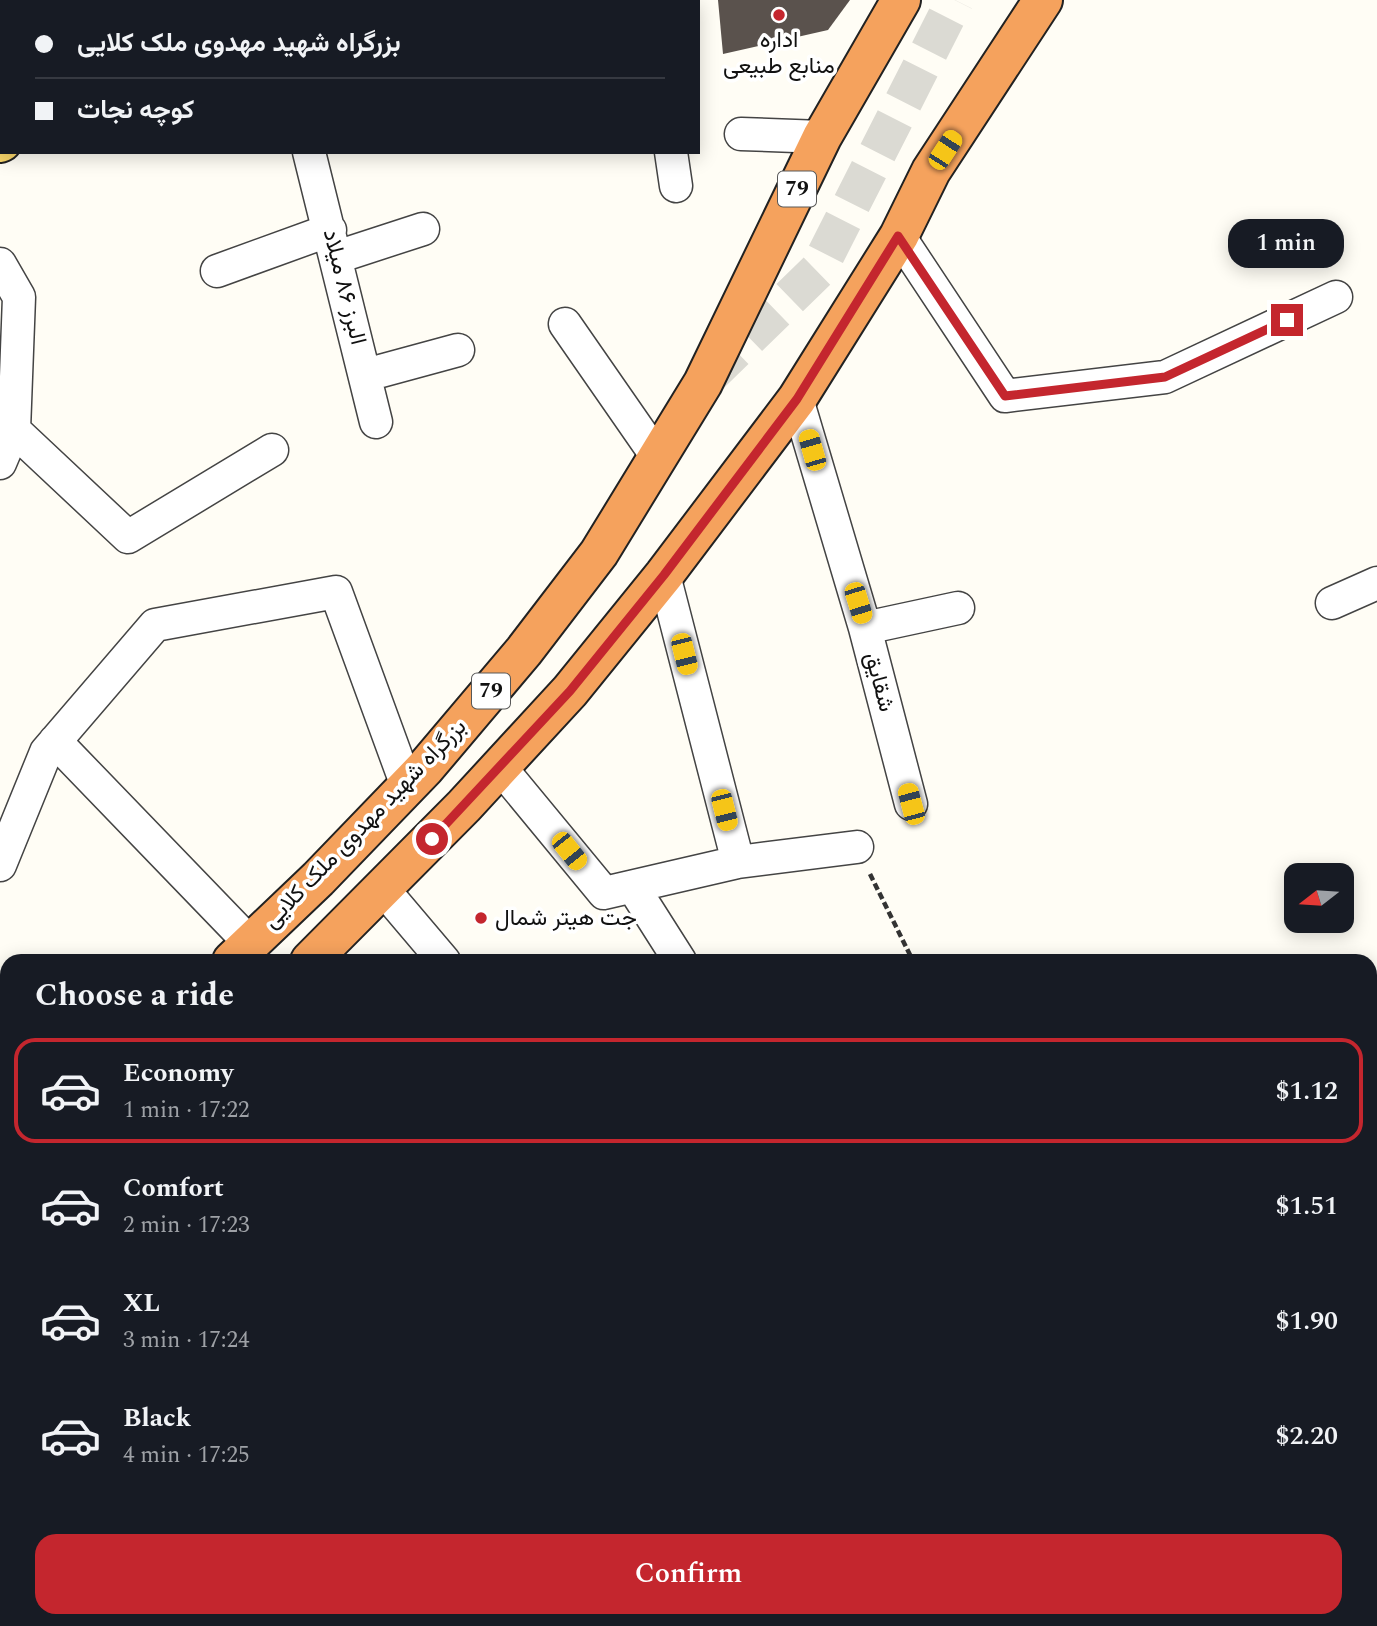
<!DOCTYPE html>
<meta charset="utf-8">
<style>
:root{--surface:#171b24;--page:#242831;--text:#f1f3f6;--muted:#9ea1a6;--line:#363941;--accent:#c4262e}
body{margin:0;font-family:Spectral,Vazirmatn,serif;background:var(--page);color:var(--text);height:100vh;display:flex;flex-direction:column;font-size:26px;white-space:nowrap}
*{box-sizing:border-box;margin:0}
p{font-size:23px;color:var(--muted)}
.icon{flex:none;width:38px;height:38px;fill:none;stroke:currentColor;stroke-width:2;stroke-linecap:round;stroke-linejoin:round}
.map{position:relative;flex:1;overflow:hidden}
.sheet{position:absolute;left:0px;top:954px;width:1377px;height:674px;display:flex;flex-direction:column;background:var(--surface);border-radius:21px 21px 0 0;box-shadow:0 4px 18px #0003}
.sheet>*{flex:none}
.hud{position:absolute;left:0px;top:0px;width:700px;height:154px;box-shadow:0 4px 18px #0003;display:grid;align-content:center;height:154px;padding:0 35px;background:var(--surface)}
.needle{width:46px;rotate:253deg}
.fabs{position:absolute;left:1284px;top:863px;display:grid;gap:14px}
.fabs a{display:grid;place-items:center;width:70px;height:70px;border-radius:14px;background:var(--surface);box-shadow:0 4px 18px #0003;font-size:35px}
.end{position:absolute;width:32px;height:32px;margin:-16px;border:9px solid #c4262e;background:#fff;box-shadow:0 0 0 4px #fff}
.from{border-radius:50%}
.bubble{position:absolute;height:49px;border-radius:21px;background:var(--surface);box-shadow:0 4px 18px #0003;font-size:23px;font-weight:600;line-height:49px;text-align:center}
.car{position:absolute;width:21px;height:42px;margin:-21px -10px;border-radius:9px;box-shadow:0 0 5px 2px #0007;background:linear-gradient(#f5c518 24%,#345 0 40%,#f5c518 0 76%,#345 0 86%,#f5c518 0)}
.hud b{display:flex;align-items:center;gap:24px;height:66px;font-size:26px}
.hud b+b{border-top:2px solid var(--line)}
.hud i{width:18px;height:18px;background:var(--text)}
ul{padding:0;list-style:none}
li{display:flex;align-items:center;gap:21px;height:105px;margin:0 14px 10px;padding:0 21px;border:4px solid transparent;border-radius:21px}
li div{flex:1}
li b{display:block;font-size:26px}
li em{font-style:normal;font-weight:600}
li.active{border-color:var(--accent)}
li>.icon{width:63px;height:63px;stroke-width:1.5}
h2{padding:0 35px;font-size:32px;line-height:84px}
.button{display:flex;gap:14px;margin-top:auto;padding:14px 35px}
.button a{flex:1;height:80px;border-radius:21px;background:var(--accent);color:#fff;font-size:28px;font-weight:600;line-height:80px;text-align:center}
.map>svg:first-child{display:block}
.building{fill:#5a524d}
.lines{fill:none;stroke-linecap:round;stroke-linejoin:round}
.highway-tunnel{stroke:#dbdad3;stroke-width:38;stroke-dasharray:38 19;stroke-linecap:butt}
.street-casing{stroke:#444;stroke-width:35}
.primary-casing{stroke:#222;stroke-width:42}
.highway-casing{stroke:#222;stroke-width:42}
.path{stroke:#333;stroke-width:4.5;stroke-dasharray:7 3.5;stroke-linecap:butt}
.street{stroke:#fff;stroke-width:32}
.primary{stroke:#f9d66b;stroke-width:38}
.highway{stroke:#f5a25d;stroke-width:38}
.route{stroke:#c4262e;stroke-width:9}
.poi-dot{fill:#c4262e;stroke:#fff;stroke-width:2.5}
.labels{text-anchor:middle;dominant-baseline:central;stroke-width:7;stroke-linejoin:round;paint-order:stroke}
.shield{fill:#fff;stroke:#585858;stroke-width:2}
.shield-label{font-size:21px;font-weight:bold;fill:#111}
.poi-label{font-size:23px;fill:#111;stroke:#fff}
.street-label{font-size:23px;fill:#111;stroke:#fff}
</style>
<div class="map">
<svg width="1377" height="1626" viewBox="0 0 1377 1626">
<rect width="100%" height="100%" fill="#fffdf5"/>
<!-- building -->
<path class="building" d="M718,0H850L828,30L723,54Z"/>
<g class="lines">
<!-- highway-tunnel -->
<path class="highway-tunnel" d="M708,377L818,270L955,0"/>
<defs>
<path id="street" d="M21,0V2
M638,0V2
M741,134L822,137
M309,152L376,422
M671,152L676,186
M899,236L1005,396L1165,377L1336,297
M337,257L423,229
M0,264L19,297L14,430L0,463
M217,271L330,230
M565,324L658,458
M366,375L458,350
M797,399L865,628L911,804
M14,430L128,537L272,450
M664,575L738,862L857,847
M1332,603L1377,583
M865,628L958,608
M55,741L250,943
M500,767L604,893L738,862
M0,865L46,752L155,625L336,592L407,786
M633,887L680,961
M383,889L444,961
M1370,1468L1377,1466
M1370,1515L1377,1505
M0,1546L7,1543
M343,1620V1626
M1337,1626L1339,1620"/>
<path id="primary" d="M142,2L146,0
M251,2L254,0
M0,82L2,81
M0,143L2,142"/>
<path id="highway" d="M232,961L318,879L425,768L524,651L599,553L703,383L822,137L901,0
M310,961L464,806L570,691L664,575L797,399L899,236L931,171L1043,0
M0,1187L7,1180
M0,1263L7,1256"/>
</defs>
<!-- street casing -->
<use href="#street" class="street-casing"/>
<!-- primary casing -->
<use href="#primary" class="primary-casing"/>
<!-- highway casing -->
<use href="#highway" class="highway-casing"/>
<!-- path -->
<path class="path" d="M870,874L913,961"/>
<!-- street -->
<use href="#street" class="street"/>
<!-- primary -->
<use href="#primary" class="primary"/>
<!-- highway -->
<use href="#highway" class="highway"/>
</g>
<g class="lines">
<!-- route -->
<path class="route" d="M432,839L570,691L664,575L797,399L898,236L1005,396L1165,377L1287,320"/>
</g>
<!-- markers -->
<g class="poi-dot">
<circle cx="779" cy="15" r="7"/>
<circle cx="481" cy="918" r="7"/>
</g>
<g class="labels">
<!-- shield labels -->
<g class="shield">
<rect x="778" y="171.5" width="38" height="35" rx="5"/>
<rect x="472" y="673.5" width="38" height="35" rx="5"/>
</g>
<g class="shield-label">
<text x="797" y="189">79</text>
<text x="491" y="691">79</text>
</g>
<!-- poi labels -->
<g class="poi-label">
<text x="779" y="40">اداره<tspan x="779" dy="26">منابع طبیعی</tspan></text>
<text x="495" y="918" text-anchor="start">جت هیتر شمال</text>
</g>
<!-- street labels -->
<g class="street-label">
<text transform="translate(344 287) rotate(76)">البرز ۸۶ میلاد</text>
<text transform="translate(879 682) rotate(75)">شقایق</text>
<text transform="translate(365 824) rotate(-46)">بزرگراه شهید مهدوی ملک کلایی</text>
</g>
</g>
</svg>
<div class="fabs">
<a><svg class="needle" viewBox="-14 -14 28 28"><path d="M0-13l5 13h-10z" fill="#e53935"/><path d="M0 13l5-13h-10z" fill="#9ea1a6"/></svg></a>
</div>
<i class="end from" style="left:432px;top:839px"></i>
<i class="end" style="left:1287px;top:320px"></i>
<div class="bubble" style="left:1228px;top:219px;width:116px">1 min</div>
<i class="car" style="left:945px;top:150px;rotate:33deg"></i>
<i class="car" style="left:812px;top:450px;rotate:344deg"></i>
<i class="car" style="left:858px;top:603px;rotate:163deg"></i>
<i class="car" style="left:684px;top:654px;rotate:166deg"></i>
<i class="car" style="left:911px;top:804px;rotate:345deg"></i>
<i class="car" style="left:724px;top:810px;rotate:166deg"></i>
<i class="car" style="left:569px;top:851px;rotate:141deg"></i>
<div class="hud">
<b><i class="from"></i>بزرگراه شهید مهدوی ملک کلایی</b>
<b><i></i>کوچه نجات</b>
</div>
<section class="sheet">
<h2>Choose a ride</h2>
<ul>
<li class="active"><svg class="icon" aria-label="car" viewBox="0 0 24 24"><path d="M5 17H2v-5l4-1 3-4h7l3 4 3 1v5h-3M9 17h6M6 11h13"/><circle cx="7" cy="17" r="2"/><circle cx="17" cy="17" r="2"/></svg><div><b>Economy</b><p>1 min · 17:22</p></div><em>$1.12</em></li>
<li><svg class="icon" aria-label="car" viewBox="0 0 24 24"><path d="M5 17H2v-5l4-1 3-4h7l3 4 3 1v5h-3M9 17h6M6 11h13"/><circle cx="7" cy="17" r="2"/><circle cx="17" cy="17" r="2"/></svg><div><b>Comfort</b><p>2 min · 17:23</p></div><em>$1.51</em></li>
<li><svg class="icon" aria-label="car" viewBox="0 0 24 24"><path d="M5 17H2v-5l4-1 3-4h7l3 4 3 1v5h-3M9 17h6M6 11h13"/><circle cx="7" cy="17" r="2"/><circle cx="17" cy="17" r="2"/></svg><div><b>XL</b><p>3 min · 17:24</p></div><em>$1.90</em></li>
<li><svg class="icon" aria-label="car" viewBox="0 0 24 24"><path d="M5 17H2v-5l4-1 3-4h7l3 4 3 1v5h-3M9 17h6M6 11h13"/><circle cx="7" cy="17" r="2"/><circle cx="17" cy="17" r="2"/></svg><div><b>Black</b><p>4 min · 17:25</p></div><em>$2.20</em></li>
</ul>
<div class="button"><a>Confirm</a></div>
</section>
</div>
